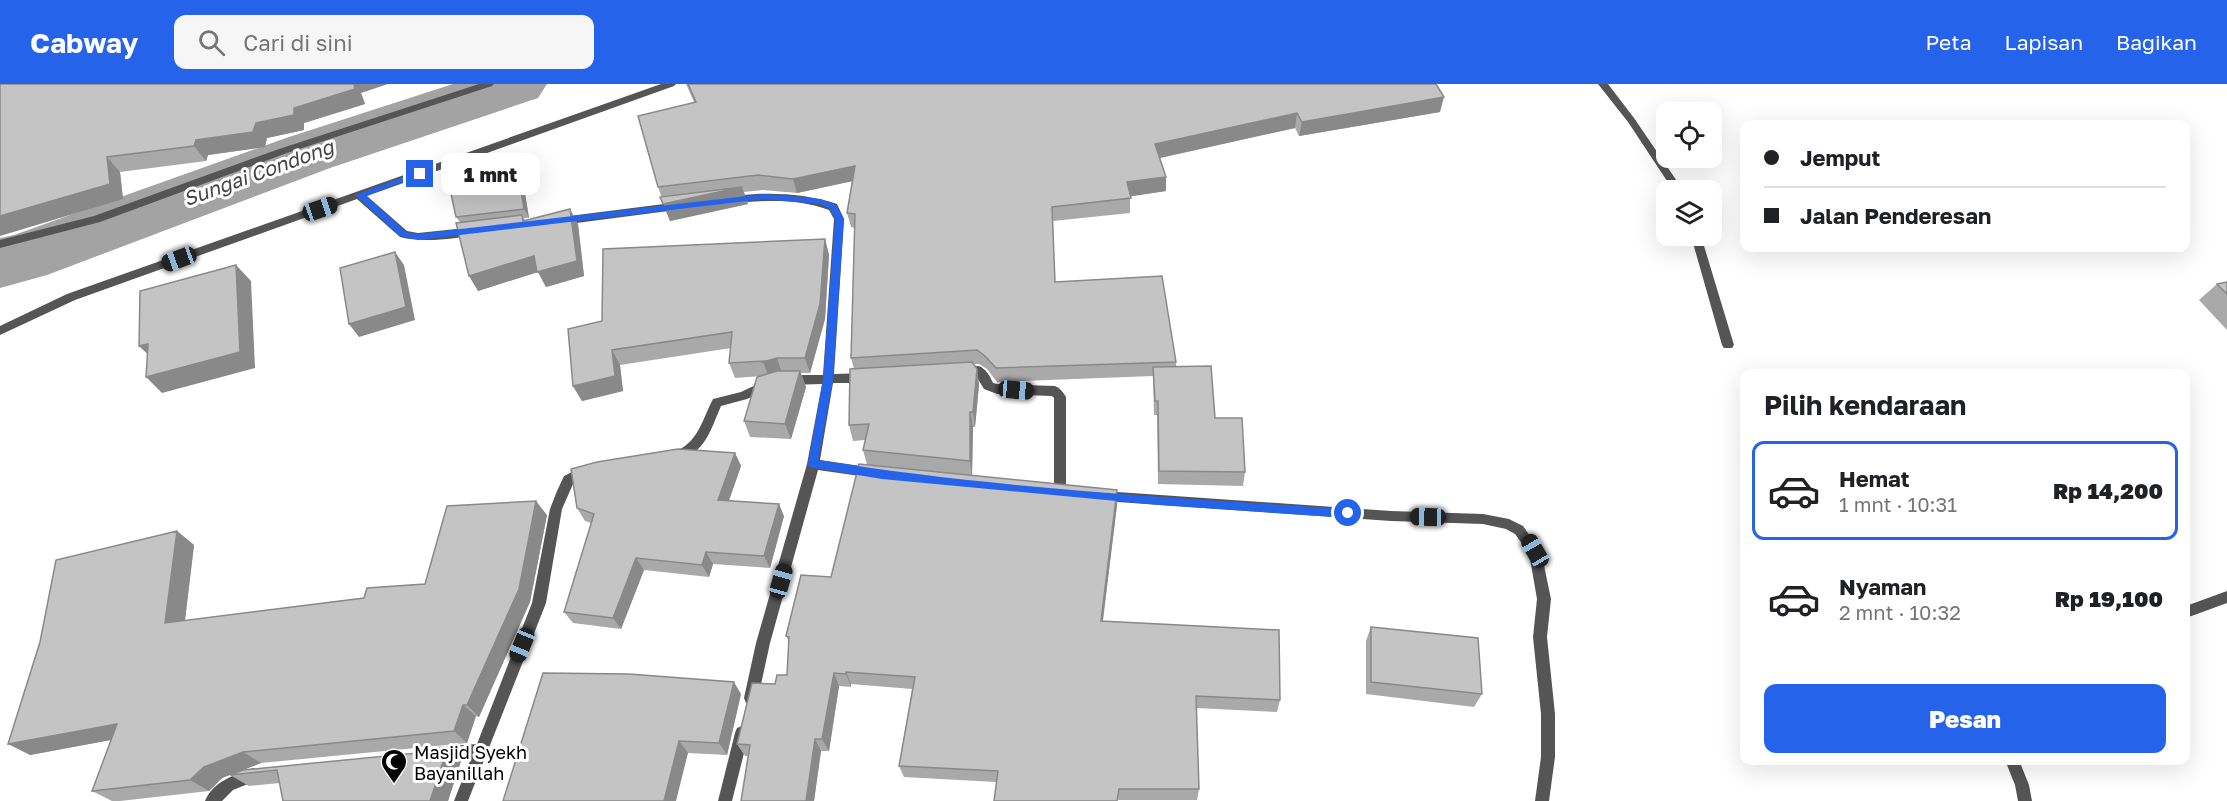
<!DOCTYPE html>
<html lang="id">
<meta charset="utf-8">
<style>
:root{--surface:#fff;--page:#f6f6f6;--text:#202124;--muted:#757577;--line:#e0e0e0;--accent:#2563eb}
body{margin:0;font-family:"Golos Text",sans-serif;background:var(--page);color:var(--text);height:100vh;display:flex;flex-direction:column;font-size:22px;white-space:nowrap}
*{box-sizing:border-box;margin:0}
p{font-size:20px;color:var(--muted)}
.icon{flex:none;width:33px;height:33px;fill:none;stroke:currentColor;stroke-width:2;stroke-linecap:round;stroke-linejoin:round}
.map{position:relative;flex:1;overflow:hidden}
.side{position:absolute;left:1740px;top:285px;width:450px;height:396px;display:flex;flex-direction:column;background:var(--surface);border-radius:12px;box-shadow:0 6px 24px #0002}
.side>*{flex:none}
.guide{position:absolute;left:1740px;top:36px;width:450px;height:132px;border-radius:12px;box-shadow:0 6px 24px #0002;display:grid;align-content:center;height:132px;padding:0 24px;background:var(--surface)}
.controls{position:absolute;left:1656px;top:18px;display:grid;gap:12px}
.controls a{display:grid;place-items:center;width:66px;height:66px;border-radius:12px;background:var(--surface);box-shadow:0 6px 24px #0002;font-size:30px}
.end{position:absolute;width:27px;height:27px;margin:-14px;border:8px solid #2563eb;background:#fff;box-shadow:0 0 0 3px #fff}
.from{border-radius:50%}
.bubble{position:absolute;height:42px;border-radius:12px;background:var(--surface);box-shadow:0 6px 24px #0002;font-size:20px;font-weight:800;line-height:42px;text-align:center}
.car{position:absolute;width:18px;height:36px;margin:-18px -9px;border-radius:8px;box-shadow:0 0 4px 2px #0007;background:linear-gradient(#222 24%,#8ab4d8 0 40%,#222 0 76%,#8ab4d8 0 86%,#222 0)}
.guide b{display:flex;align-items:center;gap:21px;height:57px;font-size:22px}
.guide b+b{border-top:2px solid var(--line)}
.guide i{width:15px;height:15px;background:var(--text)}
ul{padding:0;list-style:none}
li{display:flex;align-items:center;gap:18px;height:99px;margin:0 12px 9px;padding:0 12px;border:3px solid transparent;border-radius:12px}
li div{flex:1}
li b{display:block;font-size:22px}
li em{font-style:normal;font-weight:800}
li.current{border-color:var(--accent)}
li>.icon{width:54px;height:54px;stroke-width:1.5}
h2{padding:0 24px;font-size:27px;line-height:72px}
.action{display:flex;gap:12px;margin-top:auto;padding:12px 24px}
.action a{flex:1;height:69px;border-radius:12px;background:var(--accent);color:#fff;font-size:24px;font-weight:800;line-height:69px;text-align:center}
header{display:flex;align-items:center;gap:36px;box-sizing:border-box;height:84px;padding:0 30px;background:var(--accent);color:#fff}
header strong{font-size:28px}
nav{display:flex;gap:33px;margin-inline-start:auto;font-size:21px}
.search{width:420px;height:54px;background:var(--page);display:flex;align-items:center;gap:15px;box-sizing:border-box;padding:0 21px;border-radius:12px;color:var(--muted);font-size:22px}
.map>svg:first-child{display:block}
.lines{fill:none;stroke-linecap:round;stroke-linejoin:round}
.river{fill:#a3a3a3;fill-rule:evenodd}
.service{fill:#555;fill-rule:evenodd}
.minor{fill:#555;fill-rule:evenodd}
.wall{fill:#a9a9a9}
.shaded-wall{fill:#898989}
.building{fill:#c4c4c4;stroke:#898989;stroke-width:1.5}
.route{fill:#2563eb}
.labels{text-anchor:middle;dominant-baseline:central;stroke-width:6;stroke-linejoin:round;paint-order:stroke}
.poi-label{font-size:18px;fill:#000;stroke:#fff;text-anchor:start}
.water-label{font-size:20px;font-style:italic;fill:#444;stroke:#fff}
</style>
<header>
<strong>Cabway</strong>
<div class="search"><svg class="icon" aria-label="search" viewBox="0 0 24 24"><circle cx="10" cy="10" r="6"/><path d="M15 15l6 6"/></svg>Cari di sini</div>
<nav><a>Peta</a><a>Lapisan</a><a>Bagikan</a></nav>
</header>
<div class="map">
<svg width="2227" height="717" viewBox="0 0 2227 717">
<rect width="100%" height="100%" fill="#fff"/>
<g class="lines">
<!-- river -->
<path class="river" d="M453,0H547L538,14L330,84L47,191L0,204V154L14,151L286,54Z"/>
<!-- service -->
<path class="service" d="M2227,507V519L2186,534V522Z
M2005,676H2019L2029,701L2032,717H2018L2015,701Z"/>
<!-- minor -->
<path class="minor" d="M479,0H494L492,2L287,69L100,138L0,164V156L94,132L279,65Z
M661,0H676L674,2L367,112L407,147L418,149L475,143L479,144L480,147L479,150C456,155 422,159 400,153L357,115L75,216L0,251V242L67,210Z
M1598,0H1608L1634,34L1683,106H1673L1628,38Z
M756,110C784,109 810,111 837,120L844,135L834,290L866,289L872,294L866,299H833L820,376L874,384L878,385L880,389L878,393L874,394L818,386L770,559L758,614L756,619L751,620L746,619L744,614L756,559L807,380L822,300L788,301L782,296L788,291H823L834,135L829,126C797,114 764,116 730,120L725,116L730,112Z
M680,118L684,119L685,122L684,125L561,141L556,137L561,133Z
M1691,152H1701L1734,261L1732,264H1724L1722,261Z
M979,282C986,285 990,292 993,299L997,300L1055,302C1060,304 1063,308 1066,313V408L1064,412L1060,413L1056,412L1054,408V314L1052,312L997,310L984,305L976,292L961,293L955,288L961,283Z
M768,295L774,300L772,303L747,315L721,322C710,347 706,368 677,377L673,376L671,372L673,368C698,360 702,336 713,315L741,308Z
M586,381L590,382L592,386L590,390L573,400L562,425L546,519L468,717H454L471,674L437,677L432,675L430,670L432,665L437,663L477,660L532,519L550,425L557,407L564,392Z
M1103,407L1391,427L1483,430L1509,435L1523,442L1541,467L1551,515L1547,553L1555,630V673L1549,717H1535L1541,673V630L1533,553L1537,515L1529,469L1515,450L1506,445L1483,440L1391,437L1103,417L1099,416L1097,412L1099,408Z
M742,642L747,644L749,649L732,717H718L735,649L737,644Z
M253,684L258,686L260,691L258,696L233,706L222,717H205C213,697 235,691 253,684Z"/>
</g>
<!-- wall -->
<path class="wall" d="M0,0L361,9L365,20L304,39V46L267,54L265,63L208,71L206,77L120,88L123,115Z
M686,0H1436L1440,28L1299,52L1295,44L1160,74L1166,107L1130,112V129L1053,137L1055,198L1176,278V283L1215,334L1245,388L1243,402L1158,400L1157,331H1154L1153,292L997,298L987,285L979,280H973L977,285L979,301L975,343H973L972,392L1117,406V421L1103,537L1280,616L1277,628L1196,624L1199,705L1197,716H1119L996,698L904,693L899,682L912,605L851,600V603L839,602L829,667H821L814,717H741L748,672H745L737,660L775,600L787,591L789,558L786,552L831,493L867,381L863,366L865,356L853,357L849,341L854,285L851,274L855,144L851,143L847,129L852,97L797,109L763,106L744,108L748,120L670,137L658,103L694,18Z
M515,70L520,79L529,134H524L525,136L578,140L584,192L546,203L538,188L478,207L460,138L456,133Z
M825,155L829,171L825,235L810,289H801L806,303L791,355L750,353L744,337L762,292L735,294L729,279L731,264L620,281L623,307L582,317L573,302L602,237Z
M2227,198V246L2199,216L2217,200Z
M735,369L741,382L729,416L784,432L770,484L713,480L709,493L644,486L621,545L573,539L564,528L591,439L585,437L577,424Z
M547,431L530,518L479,633L476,632L467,659L261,679L222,694L209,707L120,717H112L92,707L111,656L30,671L177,447L194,461L185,537L364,514L425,500Z
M1371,543L1482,610L1474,623L1366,610V557Z
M741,610L727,671L688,669L503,717Z
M461,677L448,717H283L280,699L249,702L230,691L243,686Z"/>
<!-- shaded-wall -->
<path class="shaded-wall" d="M354,0H388L361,9L365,20L304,39V46L267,54L265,63L208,71L206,77L194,62L196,56L256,39Z
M1444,13L1440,28L1299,52L1302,38Z
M1297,29L1295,44L1155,75V60Z
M515,70L520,79L529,134L524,125Z
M107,73L120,88L123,115L0,152V132Z
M855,82L858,96L797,109L793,95Z
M1166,93V107L1127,113V98Z
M742,103L748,120L670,137L663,120Z
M570,125L578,140L584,192L546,203L538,188L478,207L469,192L534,172Z
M825,155L829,171L825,235L810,289L805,274Z
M395,168L404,181L415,236L359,253L349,240Z
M236,181L251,197L255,284L162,309L146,293Z
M148,260L156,278L139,262Z
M612,266L620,281L623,307L582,317L573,302Z
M777,274L782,289L769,293L763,278Z
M977,285L979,301L975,343L973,328Z
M800,287L806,303L791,355L785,340Z
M970,328L973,343L972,392L970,377Z
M735,369L741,382L725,428L718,416Z
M1117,406V421L1101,550V537Z
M536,417L547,431L530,518L479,633L467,621Z
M779,420L784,432L770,484L764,472Z
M177,447L194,461L183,552L165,539Z
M706,468L713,480L709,493L702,481Z
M636,474L644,486L621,545L613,534Z
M846,588L851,600V603L846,590Z
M834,589L839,602L829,667L822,655Z
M734,598L741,610L727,671L719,659Z
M463,621L476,632L467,659L454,647Z
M117,640L137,651L30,671L8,660Z
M815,655L821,667L814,717H806Z
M679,657L688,669L676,717H664Z
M447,666L461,677L448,717H430Z
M243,668L261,679L222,694L209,707L190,696L204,683Z"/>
<!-- building -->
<path class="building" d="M0,0H354L355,5L294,24V31L256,39L253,48L196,56L194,62L107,73L110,100L0,132Z
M688,0H1436L1444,13L1302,38L1297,29L1155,60L1166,93L1127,98L1131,114L1052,123L1055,198L1162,192L1176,278L996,284L985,272L977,266L851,274L855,130L847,129L855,82L793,95L758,91L658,103L638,32L696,18Z
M515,70L524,125L456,133L446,87Z
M742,103L663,120L660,113Z
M570,125L577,177L537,188L534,172L469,192L456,139L522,131L523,137Z
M825,155L820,220L805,274H777L763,278L764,277L729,279L732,248L612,266L615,292L573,302L568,245L602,237L603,165Z
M395,168L406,223L349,240L340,184Z
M236,181L240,268L146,293L148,260L139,262L140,207Z
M2227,198V210L2217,200Z
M972,278L977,285L973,328H970V377L863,366L869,340L849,341L850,285Z
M1211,282L1215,334H1242L1245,388L1159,387L1158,317H1155L1153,283Z
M777,287H800L785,340L744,337L757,293Z
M678,365L735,369L718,416L779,420L764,472L706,468L702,481L636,474L613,534L564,528L594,430L577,424L571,385L597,378Z
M859,380L1117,406L1101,537L1279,546L1280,616L1196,612L1199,705H1119L1117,717H994L998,687L899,682L915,593L846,588V590L834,589L822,655H815L806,717H741L750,661L737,660L752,599L775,600L777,591H787L789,553L786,552L801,491L831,493Z
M536,417L519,505L467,621H463L454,647L243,668L204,683L190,696L92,707L117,640L8,660L40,558L56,476L177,447L165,539L364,514L367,504L425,500L447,422Z
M1371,543L1478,554L1482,610L1371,598Z
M543,589L629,590L734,598L719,659L679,657L664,717H503Z
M447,666L430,717H283L277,686L230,691L243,686Z"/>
<!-- route -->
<path class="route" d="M417,88L424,90L366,112L406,148L418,150L764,110L821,115L836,121L844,135L833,296L818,376C992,404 1172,414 1348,425L1353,429L1348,434L1159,421L882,395L809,383L808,380L823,296L835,135L830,125L820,120L764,115L418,156L400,152L355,111Z"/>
<!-- icons -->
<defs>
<symbol id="mosque-pin" viewBox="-11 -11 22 30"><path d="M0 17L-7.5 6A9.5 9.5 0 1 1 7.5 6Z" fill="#000" stroke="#fff"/><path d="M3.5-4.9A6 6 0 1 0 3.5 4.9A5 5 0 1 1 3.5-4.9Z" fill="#fff"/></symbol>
</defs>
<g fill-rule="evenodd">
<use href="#mosque-pin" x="379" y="663" width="30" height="40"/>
</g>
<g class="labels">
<!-- poi labels -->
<g class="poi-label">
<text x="414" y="668">Masjid Syekh<tspan x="414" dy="21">Bayanillah</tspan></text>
</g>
<!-- water labels -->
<g class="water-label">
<text transform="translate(258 88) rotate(-20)">Sungai Condong</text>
</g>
</g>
</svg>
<div class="controls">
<a><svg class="icon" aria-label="locate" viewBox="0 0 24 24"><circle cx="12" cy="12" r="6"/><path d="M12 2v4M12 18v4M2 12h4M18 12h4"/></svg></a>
<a><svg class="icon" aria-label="layers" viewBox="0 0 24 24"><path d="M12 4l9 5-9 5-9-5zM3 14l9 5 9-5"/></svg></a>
</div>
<i class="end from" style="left:1348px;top:429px"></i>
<i class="end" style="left:420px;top:90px"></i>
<div class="bubble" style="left:441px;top:69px;width:99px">1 mnt</div>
<i class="car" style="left:320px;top:125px;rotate:71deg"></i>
<i class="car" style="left:179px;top:175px;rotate:250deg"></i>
<i class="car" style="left:1016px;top:306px;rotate:95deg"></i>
<i class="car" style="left:1428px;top:433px;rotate:271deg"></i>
<i class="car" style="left:1535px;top:467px;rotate:330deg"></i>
<i class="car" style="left:781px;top:497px;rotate:16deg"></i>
<i class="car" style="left:522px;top:561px;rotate:202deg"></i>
<div class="guide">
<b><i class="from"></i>Jemput</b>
<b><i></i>Jalan Penderesan</b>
</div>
<section class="side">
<h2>Pilih kendaraan</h2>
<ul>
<li class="current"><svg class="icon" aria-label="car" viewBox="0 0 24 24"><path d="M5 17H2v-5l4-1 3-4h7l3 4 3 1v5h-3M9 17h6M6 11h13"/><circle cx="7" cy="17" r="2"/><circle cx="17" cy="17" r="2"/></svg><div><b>Hemat</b><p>1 mnt · 10:31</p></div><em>Rp 14,200</em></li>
<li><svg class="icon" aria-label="car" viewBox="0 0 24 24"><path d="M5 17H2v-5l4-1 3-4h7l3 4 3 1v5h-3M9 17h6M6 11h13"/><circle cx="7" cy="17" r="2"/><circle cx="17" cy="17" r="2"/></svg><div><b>Nyaman</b><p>2 mnt · 10:32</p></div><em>Rp 19,100</em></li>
</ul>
<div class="action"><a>Pesan</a></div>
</section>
</div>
